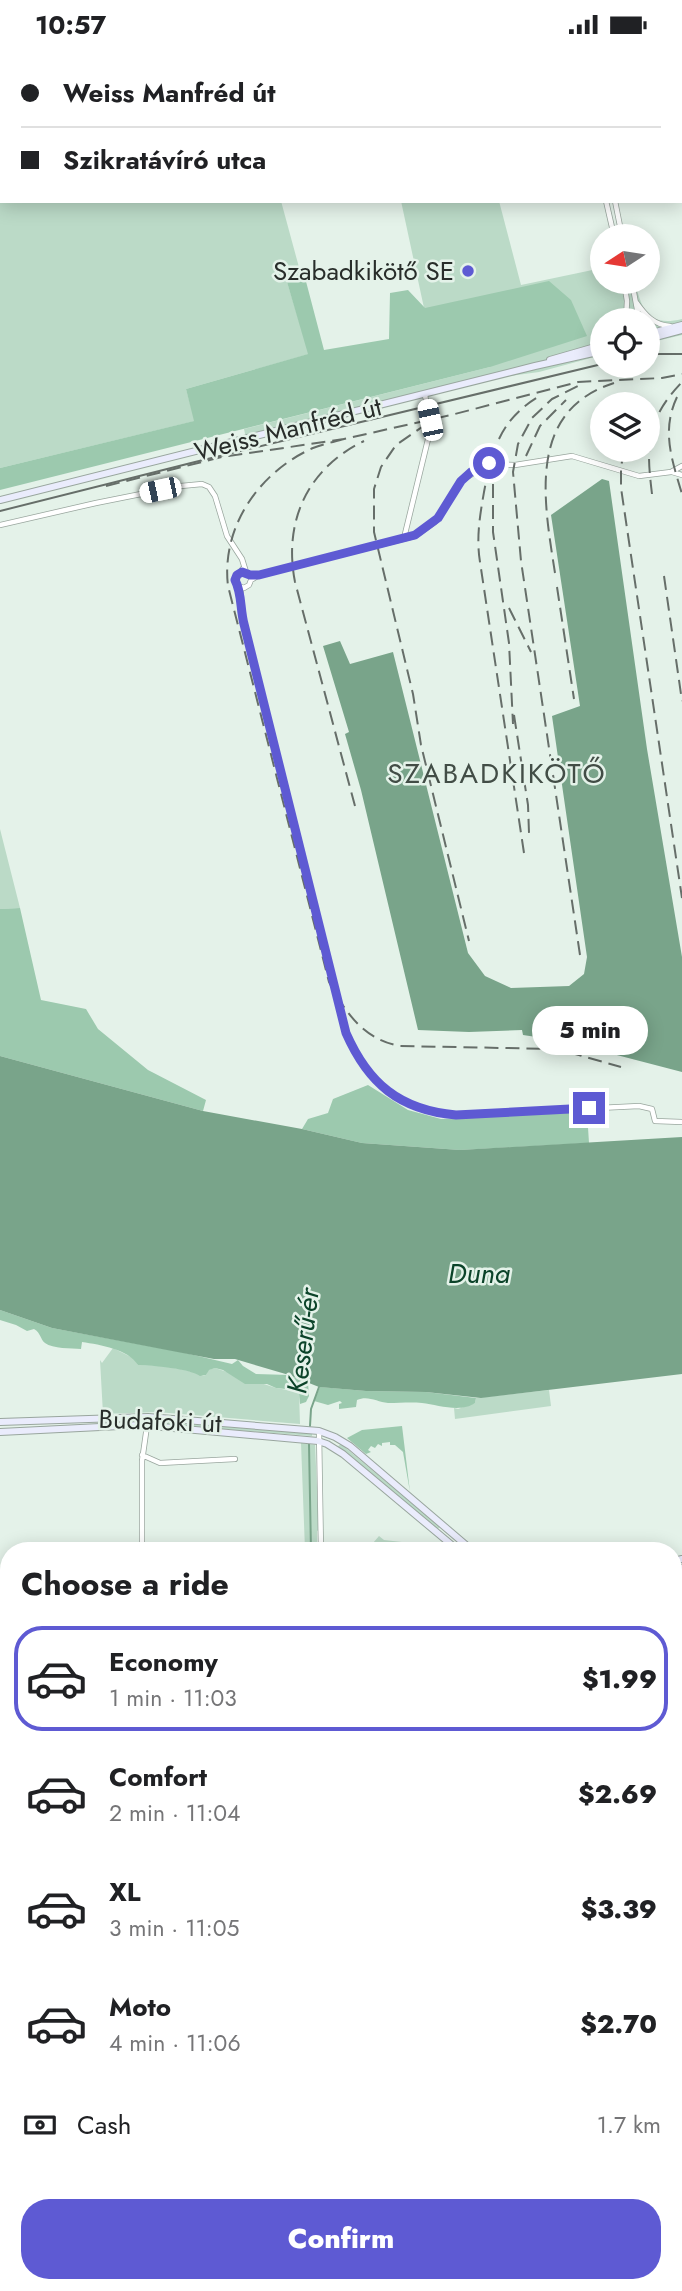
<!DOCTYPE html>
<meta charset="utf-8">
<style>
:root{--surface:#fff;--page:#f2f2f2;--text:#202124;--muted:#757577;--line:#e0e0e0;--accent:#5e5ad3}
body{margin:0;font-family:Jost,sans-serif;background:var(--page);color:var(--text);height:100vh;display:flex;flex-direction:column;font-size:26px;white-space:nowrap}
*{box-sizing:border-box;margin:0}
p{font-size:23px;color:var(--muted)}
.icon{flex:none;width:38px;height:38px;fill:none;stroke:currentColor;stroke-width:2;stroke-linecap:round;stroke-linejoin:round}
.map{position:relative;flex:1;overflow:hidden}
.panel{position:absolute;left:0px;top:1493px;width:682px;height:751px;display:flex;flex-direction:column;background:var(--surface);border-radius:28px 28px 0 0;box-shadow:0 4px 18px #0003}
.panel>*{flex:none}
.hud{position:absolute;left:0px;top:0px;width:682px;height:154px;box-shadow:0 4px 18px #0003;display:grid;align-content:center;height:154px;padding:0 21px;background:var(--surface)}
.needle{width:46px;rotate:258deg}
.controls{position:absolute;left:590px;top:175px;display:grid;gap:14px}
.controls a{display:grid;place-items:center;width:70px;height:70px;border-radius:50%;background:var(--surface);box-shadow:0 4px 18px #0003;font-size:35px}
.end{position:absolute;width:32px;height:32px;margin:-16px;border:9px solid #5e5ad3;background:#fff;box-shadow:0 0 0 4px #fff}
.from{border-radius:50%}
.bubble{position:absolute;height:49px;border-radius:24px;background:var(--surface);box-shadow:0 4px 18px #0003;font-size:23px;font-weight:800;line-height:49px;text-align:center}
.car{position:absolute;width:21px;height:42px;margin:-21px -10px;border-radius:9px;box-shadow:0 0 5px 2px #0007;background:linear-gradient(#fff 24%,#345 0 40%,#fff 0 76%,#345 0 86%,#fff 0)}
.hud b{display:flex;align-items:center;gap:24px;height:66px;font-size:26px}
.hud b+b{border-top:2px solid var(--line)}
.hud i{width:18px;height:18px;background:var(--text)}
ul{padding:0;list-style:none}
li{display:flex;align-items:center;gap:21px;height:105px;margin:0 14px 10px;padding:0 7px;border:4px solid transparent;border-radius:28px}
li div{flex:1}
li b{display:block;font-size:26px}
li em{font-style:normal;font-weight:800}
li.current{border-color:var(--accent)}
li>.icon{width:63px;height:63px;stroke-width:1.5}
h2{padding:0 21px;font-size:32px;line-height:84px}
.pay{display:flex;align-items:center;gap:18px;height:77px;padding:0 21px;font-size:26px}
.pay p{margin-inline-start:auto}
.action{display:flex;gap:14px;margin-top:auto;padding:14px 21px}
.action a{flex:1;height:80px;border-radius:28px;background:var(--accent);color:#fff;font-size:28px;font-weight:800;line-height:80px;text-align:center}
.status{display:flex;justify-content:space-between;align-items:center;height:49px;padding:0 35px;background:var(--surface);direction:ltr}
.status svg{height:19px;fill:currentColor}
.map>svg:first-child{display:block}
.green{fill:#bbdac7}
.forest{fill:#9cc9ae}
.water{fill:#79a48a}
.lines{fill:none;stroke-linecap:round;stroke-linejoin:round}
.stream{stroke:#79a48a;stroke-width:2}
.street-casing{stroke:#99a69e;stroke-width:6}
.secondary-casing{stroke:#99a69e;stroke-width:8}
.primary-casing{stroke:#878cae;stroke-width:9}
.street{stroke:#fff;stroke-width:4.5}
.secondary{stroke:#eaecfc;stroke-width:6}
.primary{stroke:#d6d9f9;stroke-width:7}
.tram{stroke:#666e69;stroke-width:2}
.rail{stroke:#666e69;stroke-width:2;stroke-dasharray:14 7;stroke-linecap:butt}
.route{stroke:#5e5ad3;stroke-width:9}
.poi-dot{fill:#5e5ad3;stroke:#e4f2e9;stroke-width:2.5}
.labels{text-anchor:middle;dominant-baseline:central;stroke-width:5;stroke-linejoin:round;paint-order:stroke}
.poi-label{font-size:26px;fill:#282d2a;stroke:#e4f2e9;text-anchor:end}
.street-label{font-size:26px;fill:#282d2a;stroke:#e4f2e9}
.neighbourhood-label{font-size:28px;letter-spacing:2px;fill:#424d46;stroke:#e4f2e9}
.water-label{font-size:28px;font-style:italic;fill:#0b4329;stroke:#e4f2e9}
</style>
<div class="status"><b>10:57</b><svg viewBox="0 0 49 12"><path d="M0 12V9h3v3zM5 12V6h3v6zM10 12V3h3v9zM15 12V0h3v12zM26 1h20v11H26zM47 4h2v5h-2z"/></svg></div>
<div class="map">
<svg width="682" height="2242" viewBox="0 0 682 2242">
<rect width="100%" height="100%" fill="#e4f2e9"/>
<!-- green -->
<path class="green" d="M0,0H238V2H2V152H281L300,222L285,226L309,305L186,340L195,372L0,419Z
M242,0H461V2H243Z
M401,152H499L521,236L602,219V233H635C642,262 649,278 682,270V286L648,294V271H602V306L539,323L489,330L246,390L244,380L490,318L424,259Z
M0,780L20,859L0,860Z
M113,1299L135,1310L138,1316C157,1316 187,1319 203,1327L206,1326L208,1321L215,1319L276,1339L299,1343L300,1375L157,1363L103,1365L100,1311L102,1314Z
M549,1341L551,1357L455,1370L454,1359L458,1360L475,1354L476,1349Z
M158,1373L312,1384V1387L158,1375Z
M301,1394L315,1396L319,1481L317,1482V1501H305Z
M341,1395L440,1478L438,1480L337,1398Z
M379,1487L384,1491L402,1493V1495L397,1501H367Z
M682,1644V1690L677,1691L674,1673V1645Z
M0,1847H7L9,1907H6L5,1911H0Z"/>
<!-- forest -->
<path class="forest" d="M303,221L324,301L389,290L390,244L408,241L425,259L549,232L571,251L587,287L490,318L0,441V419L194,372L186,340L308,305L285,226Z
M20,859L41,951L86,960L98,980L148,1021L206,1051L203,1062L0,1007V860Z
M368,1036L408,1061L441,1070L587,1063L589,1094L460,1101L362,1094L302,1080L308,1070L328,1064L333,1050Z
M0,1261L52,1279L181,1303L232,1315L238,1311L243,1317L256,1325L289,1326L308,1334L309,1347L306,1353L300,1355L299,1344L295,1341L276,1339L267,1335H245L223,1321L215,1319L209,1321L206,1326L200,1327C191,1320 151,1316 138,1316C128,1300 101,1296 82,1293L81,1300C71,1299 53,1300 45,1294C40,1290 41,1284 34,1280L27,1282L16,1276L0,1271Z
M320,1338L366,1342L426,1343L476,1349L475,1354C461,1364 438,1356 422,1354C411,1353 400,1354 388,1354C377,1353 368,1346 357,1351L356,1358L339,1360V1355L342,1354L340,1352L328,1356L314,1352Z
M402,1377L403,1385L410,1443L403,1403L395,1396H390V1393L382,1394V1397L378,1395L375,1399L371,1397L368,1401L371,1403L366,1405L347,1389L362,1381Z"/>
<!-- water -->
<path class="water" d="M602,430L609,432L647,700L682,908V1023L563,992L523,986L522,981L469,983L418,981L361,741L345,685L349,683L323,597L340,592L350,615L393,603L468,904L485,927L511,939L569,937L584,925L587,908L552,667L580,657L551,466Z
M0,1007L203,1062L302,1080L362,1094L460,1101L682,1088V1325L481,1349L426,1343L366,1342L319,1338L289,1326L235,1310H214L52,1279L0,1261Z"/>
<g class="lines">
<!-- stream -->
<path class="stream" d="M310,1377L311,1360L319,1338
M309,1395L311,1502"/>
<defs>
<path id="street" d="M574,0V2
M582,0L583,2
M606,152L614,187
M615,152L622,187
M624,233L627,252L626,271
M632,233L639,271
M636,253C645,266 654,276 670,277
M672,423L682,426
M0,476L96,454L181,437L202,435L209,438L215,447L227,487L242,510L246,523
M404,489L431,378L425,346
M244,518L235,530L238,537L244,539L249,536L251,531L259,526L415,487L435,473L461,432L488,415L515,416L572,407L639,427L671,423L682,417
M241,538V560L244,575L346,983C368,1034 399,1061 456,1066L639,1057L652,1060L655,1072L682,1073
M319,1382L321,1502
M142,1406L160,1414L235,1410
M142,1502V1412L147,1377
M0,1564L4,1625
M4,1608L9,1617
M674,1696L682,1695
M674,1735L682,1734
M674,1763L682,1833
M674,1848L682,1847
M674,1981H682
M0,2009H9
M674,2068L675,2081
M0,2090H9
M0,2151L9,2150
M674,2167L682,2162
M7,2229L8,2242
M111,2235L113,2242
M211,2235L213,2242
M243,2235L244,2242
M486,2235L498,2242
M632,2235L637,2242
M169,2242L189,2235
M345,2242L350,2235
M391,2242L396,2235
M441,2242L447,2235
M562,2242L570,2235
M670,2242L682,2233"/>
<path id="secondary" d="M648,285L682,276
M648,290L682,281
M550,311L602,296
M0,451L535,317L602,302
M0,1373L148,1368L319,1382L335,1388L350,1397L473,1502
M0,1383L140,1376L318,1392L327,1395L343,1405L459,1502
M674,1512L682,1510
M674,1520L682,1519
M674,1900L682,1898
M0,1917H9
M0,1927H9
M0,2226L9,2224"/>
<path id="primary" d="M4,1625L9,1704
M674,1630H682
M674,1639L682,1638
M38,2235L39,2242"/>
</defs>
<!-- street casing -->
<use href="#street" class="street-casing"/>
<!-- secondary casing -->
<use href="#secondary" class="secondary-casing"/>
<!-- primary casing -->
<use href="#primary" class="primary-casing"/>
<!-- street -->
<use href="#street" class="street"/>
<!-- secondary -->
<use href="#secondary" class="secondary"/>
<!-- primary -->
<use href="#primary" class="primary"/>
<!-- tram -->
<path class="tram" d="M648,305H682
M0,462L195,413L602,315
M674,1905L682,1904
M0,1923H9"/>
<!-- rail -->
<path class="rail" d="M677,348C661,382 672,411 682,445
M428,374L396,396L381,418L374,440V483L413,645L421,696L469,892
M344,390C334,393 323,395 313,399C259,423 221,478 228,537L329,933C346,964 363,990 400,997L557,1000L621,1018
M625,401L621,417V439L682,849
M526,407L540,377L566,351
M493,435V483L509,594L513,675
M106,437L222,408L344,390L451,366L578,333L662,329L682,325
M652,445C646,396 646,371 682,333
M555,524C544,453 526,362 614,334
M664,527L682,652
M557,538L574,650
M509,559L531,603
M514,666L528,756L529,784
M355,757L295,533C283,472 308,419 364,392
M524,804L480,513C476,489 480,466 484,443C492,401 500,371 538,348
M580,906L521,512L513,423L518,395L532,369L552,350L580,336"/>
</g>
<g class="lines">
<!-- route -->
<path class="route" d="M489,414L471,423L461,432L438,469L415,486L259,526H250L242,523L237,526L235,531C242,544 240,560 244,575L346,984C368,1034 399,1061 456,1066L589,1059"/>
</g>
<!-- markers -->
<circle class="poi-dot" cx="468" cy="222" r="7"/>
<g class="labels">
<!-- poi labels -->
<g class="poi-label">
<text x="454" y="222">Szabadkikötő SE</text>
</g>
<!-- street labels -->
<g class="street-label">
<text transform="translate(288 380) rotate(-14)">Weiss Manfréd út</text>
<text transform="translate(160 1372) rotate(2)">Budafoki út</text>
</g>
<!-- neighbourhood labels -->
<g class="neighbourhood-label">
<text x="497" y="724">SZABADKIKÖTŐ</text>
</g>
<!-- water labels -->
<g class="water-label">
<text x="479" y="1224">Duna</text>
<text transform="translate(303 1292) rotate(-83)">Keserű-ér</text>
</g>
</g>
</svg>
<div class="controls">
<a><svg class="needle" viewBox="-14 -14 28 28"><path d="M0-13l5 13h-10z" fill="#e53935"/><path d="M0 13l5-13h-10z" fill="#757577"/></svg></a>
<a><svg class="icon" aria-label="locate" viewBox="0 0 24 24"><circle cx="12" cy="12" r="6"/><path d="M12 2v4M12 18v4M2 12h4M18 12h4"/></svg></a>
<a><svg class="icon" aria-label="layers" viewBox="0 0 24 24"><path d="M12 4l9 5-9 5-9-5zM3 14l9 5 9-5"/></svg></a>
</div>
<i class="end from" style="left:489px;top:414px"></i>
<i class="end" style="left:589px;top:1059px"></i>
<div class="bubble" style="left:532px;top:957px;width:116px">5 min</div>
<i class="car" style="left:430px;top:371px;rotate:348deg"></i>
<i class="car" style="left:160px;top:441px;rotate:258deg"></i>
<div class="hud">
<b><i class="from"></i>Weiss Manfréd út</b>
<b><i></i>Szikratávíró utca</b>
</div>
<section class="panel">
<h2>Choose a ride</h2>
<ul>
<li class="current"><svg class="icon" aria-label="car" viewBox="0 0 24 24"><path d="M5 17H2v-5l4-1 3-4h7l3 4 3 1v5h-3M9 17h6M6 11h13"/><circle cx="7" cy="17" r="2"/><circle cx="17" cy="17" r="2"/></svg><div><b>Economy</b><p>1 min · 11:03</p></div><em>$1.99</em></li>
<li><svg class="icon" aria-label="car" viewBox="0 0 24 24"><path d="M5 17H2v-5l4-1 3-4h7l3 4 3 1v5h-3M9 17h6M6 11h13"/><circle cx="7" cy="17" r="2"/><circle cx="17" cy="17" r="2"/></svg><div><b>Comfort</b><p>2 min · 11:04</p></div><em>$2.69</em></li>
<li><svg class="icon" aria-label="car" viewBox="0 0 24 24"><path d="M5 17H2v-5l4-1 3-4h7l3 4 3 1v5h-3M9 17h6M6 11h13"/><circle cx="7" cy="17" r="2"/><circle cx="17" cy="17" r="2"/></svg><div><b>XL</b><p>3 min · 11:05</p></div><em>$3.39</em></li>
<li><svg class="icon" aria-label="car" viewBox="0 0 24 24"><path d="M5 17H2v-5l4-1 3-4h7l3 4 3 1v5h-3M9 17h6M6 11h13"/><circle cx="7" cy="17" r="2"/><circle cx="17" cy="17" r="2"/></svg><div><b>Moto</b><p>4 min · 11:06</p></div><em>$2.70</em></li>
</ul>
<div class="pay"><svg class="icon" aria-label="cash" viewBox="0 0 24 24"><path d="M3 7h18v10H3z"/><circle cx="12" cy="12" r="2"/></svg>Cash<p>1.7 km</p></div>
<div class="action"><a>Confirm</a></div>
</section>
</div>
